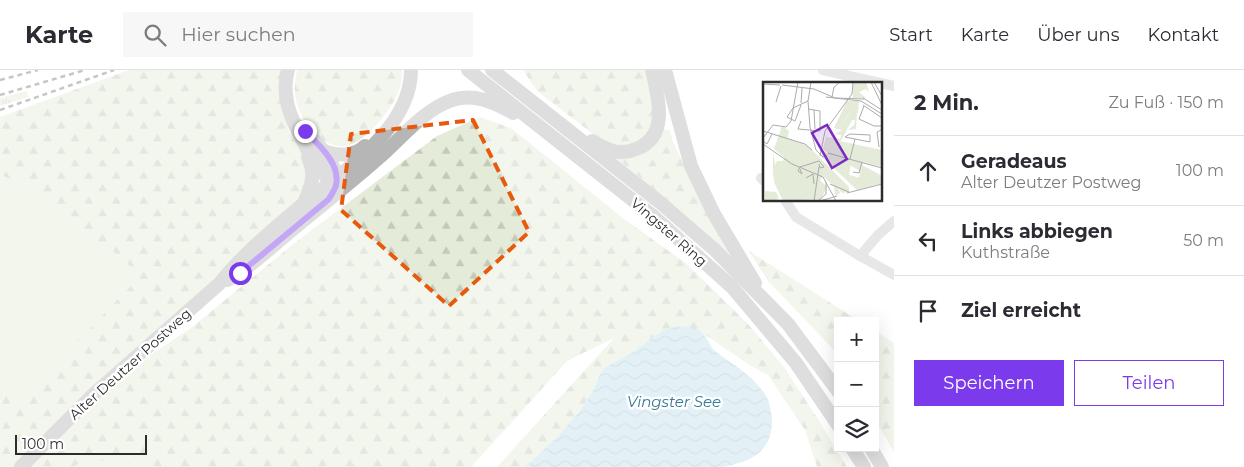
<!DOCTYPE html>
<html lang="de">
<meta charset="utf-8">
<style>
:root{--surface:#fff;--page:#f7f7f7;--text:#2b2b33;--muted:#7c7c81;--line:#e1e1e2;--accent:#7c3aed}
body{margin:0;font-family:Montserrat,sans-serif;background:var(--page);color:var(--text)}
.controls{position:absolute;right:15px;bottom:15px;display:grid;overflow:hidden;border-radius:0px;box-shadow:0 5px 20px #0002}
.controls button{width:45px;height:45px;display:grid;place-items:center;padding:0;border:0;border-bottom:1px solid var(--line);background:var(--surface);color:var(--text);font:25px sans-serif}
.scale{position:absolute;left:15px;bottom:12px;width:132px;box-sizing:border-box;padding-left:5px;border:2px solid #2c2c2c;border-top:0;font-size:14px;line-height:18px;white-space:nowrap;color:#2c2c2c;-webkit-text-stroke:4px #fff;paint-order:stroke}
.stop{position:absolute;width:15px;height:15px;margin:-11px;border:4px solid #7c3aed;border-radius:50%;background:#fff}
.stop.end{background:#7c3aed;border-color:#fff;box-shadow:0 1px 5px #0008}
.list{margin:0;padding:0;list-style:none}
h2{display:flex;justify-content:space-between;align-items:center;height:65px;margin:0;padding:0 20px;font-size:21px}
h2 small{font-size:16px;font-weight:400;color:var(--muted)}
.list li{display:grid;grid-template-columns:32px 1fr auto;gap:15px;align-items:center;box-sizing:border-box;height:70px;padding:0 20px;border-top:1px solid var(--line)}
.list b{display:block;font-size:19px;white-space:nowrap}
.list p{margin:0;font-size:16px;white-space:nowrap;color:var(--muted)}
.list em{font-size:16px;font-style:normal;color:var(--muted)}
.actions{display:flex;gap:10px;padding:15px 20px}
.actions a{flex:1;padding:11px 0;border:1px solid var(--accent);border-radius:0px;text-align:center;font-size:18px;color:var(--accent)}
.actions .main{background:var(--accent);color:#fff}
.icon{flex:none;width:28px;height:28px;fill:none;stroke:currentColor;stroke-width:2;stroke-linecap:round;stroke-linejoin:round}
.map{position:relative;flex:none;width:894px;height:397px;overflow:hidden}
header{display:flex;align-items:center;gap:30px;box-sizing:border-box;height:70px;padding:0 25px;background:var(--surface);border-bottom:1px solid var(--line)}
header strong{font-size:24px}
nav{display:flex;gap:28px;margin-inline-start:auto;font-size:18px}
.search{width:350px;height:45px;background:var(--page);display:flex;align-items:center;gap:12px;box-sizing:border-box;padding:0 18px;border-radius:0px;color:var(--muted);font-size:19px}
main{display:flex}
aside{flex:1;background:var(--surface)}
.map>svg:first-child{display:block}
.grass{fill:url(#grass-tufts)}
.forest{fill:url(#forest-firs)}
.garden{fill:#e4ebd8}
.water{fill:url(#water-waves)}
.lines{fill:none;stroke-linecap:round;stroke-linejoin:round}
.street{stroke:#c9c9c9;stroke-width:10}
.secondary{stroke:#b6b6b6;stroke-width:14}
.rail{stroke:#818181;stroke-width:2.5;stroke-dasharray:5 4;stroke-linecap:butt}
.route{stroke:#7c3aed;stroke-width:6}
.marked{fill:none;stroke:#e8590c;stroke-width:4;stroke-dasharray:10 6;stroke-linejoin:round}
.labels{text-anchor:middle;stroke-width:5;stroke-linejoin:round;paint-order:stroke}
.street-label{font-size:14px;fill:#2c2c2c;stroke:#fff}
.water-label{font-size:15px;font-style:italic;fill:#357993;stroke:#fff}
.inset-road{fill:none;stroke:#ababab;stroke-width:1}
.view{fill:#7b2cbf;fill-opacity:0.15;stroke:#7b2cbf;stroke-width:2.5}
.inset-edge{fill:none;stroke:#2c2c2c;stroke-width:2.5}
</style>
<header>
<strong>Karte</strong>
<div class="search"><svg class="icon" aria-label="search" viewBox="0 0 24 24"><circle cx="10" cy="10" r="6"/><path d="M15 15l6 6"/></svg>Hier suchen</div>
<nav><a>Start</a><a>Karte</a><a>Über uns</a><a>Kontakt</a></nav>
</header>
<main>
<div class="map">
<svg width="894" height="397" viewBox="0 0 894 397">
<defs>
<pattern id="grass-tufts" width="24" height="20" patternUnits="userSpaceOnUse" patternTransform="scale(1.25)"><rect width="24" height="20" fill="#e4ebd8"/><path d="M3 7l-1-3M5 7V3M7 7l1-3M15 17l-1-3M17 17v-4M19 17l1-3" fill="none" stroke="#c4caba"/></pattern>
<pattern id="forest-firs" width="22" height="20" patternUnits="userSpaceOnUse" patternTransform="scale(1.25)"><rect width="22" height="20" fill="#e4ebd8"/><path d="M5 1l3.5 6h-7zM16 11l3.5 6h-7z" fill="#c4caba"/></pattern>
<pattern id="water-waves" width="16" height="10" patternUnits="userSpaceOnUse" patternTransform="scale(1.25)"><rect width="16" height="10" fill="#c2e1ed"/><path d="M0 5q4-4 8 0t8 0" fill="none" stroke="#a7c1cb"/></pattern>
</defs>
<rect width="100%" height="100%" fill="#fff"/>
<path class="grass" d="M27,21L28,27L0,36V28Z"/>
<g class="forest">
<path d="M129,0H283V33L289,62L305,86L310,99L298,133L258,166L203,220L89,320L14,397H0V311L18,329L122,188L85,163L20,113L0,105V47Z"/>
<path d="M297,0H402C402,8 401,15 398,23C391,40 365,73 346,76C321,80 296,45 295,23C294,16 296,7 297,0Z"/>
<path d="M523,0H646L654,27L653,58L638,75L616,77L601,70L537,21Z"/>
<path d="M480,47L511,58L624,149L687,194L748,254L784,297L821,354L847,397H817L805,360L768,305L751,296L701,262L687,257H673L663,260L631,283L605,297L598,308L592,322L579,342L557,367L525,397H497L614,268L567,291L471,397H139L125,383L103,391H81L75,397H31L98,330L153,283L191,258L292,175L437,66Z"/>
<path d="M662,59L670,60L673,72L710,147L734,188L678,138L617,89L619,86Z"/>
<path d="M749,181L859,251H838V284L768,211Z"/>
<path d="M875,261L894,273V382L875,349Z"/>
</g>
<g class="garden">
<path d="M0,105L20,113L45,131L85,163L123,188L139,208L31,318L18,329L0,311Z"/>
<path d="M125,383L139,397H75L81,391H103Z"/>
</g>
<path class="water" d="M673,257C686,256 700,256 707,269C710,273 711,278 715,281C731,293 750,304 762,320C769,328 771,339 772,349C772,382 753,390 724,397H525L557,367L579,342L592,322L601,302L605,297L631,283L663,260Z"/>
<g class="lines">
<g class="street">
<path d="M823,0L894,16"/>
<path d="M761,108L764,111"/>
<path d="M785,130L796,147L860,186"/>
<path d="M894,151L878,165L860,186L894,205"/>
</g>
<g class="secondary">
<path d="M288,0C285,10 285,21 287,31C289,47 317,104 332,111C335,112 336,112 339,111"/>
<path d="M468,0L653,146L732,217L796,293L838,355"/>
<path d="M492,0L662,134L716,181L788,254L838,321"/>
<path d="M665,0L691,96L714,144L755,213"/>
<path d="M302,57C316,73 338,91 336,114"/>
<path d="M592,71C599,75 606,79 613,81C621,83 629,82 636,79C670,67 658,26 652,0"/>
<path d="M324,81C337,86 354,87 365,76"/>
<path d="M304,133C312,114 316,106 308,87"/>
<path d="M227,210C251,197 271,177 293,159C323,134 354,110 383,84C404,65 424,40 452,30C474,23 494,32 513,43"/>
<path d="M852,378L864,397"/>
<path d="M871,378L882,397"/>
<path d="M21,397L94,324L219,214C243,184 273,160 302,135C343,101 411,59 411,0"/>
</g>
<g class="rail">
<path d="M0,10L38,0"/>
<path d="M0,25L85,0"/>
<path d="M0,40L114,0"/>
</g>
</g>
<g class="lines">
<path class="route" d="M240,203L329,129C331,125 335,120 336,115C341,94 318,74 305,61"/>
</g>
<path d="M0 0H894V397H0ZM473,50L529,162L449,236L341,140L351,64Z" fill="#fff" fill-opacity=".55" fill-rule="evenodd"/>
<path class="marked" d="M473,50L529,162L449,236L341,140L351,64Z"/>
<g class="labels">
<g class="street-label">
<text transform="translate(669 162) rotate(41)" y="5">Vingster Ring</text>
<text transform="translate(130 294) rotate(-42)" y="5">Alter Deutzer Postweg</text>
</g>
<g class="water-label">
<text x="674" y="337">Vingster See</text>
</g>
</g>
<g transform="translate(763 12)">
<rect width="119" height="119" fill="#fff"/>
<path d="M90,0H103L106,10L103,7L96,10L103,16H90ZM87,30L94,31L93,47L85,48L91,43L92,38H89L78,59L67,57L119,68V85L100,80L97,96L86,93L88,99L99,102L118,95L102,87L103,85L119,94V101L94,108L58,74L60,70L66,72L60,67L65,47L64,55L77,57L78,53L72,52L79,48L71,46H77ZM74,76L97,89L96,95H85ZM27,57L45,64L86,105V110L79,111L75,106L77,111L72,114L71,104L60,94L57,98L64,105L58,117L20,119L11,100L10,90V69L12,83L14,79H20ZM2,109L13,110L16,116L13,117L19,119H2Z" fill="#e4ebd8" fill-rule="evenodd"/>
<path d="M84,19H96L95,31H86L77,46H71ZM19,44L26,49L24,57H27L22,76L11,67ZM74,76L88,81L86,93L97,96L99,83L118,95L116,99L99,104L88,99L73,85Z" fill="#e4ebd8"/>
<path class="inset-road" d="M48,0L45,19L47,45L53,68L60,75L64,74M108,0L119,23M111,0L119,14M0,2L17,3M19,3L51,7L72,16L101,17M63,15L98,19L119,32M69,15L71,5L77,0M100,16L119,28M13,20L18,4M38,21L39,6M100,23L119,36M101,24L96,37L111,44H119M30,26L24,35L32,39M30,26L45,19M51,28L52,47M32,39L38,23M38,39L35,47L57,49V29L45,27M0,49L42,62L49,68M87,52L107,53V60L82,55ZM0,56L10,43L23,45L28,39L35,0M0,59L4,62L9,52M0,62L29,82L60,95L73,119M116,65L114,50L118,48M65,71L86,77M57,74L62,49L89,12L90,0M86,77L119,86M87,77L92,57M37,87L39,92L35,89L37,85L56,79L61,85L57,86L56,82M90,90L96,91L99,80M43,96L50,92L51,102M67,102L86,110M84,111L119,102M56,118L63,112V101M51,119L56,85M57,119L74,114"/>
<path class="view" d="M64,43L84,77L69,86L49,51Z"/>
<rect width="119" height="119" class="inset-edge"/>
</g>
</svg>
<div class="controls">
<button>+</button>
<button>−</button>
<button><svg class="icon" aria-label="layers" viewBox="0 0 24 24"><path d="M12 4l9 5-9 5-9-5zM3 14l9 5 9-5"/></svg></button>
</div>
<div class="scale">100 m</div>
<div class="stop" style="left:240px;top:203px"></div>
<div class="stop end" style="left:305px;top:61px"></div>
</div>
<aside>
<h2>2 Min.<small>Zu Fuß · 150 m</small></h2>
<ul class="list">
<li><svg class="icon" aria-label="ahead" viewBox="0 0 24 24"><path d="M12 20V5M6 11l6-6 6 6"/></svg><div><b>Geradeaus</b><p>Alter Deutzer Postweg</p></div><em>100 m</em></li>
<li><svg class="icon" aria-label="left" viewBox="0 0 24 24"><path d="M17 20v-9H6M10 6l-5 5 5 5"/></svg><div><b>Links abbiegen</b><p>Kuthstraße</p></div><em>50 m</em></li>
<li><svg class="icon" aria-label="arrive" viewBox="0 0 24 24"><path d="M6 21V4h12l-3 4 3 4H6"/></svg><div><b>Ziel erreicht</b></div></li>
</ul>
<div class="actions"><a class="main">Speichern</a><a>Teilen</a></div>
</aside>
</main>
